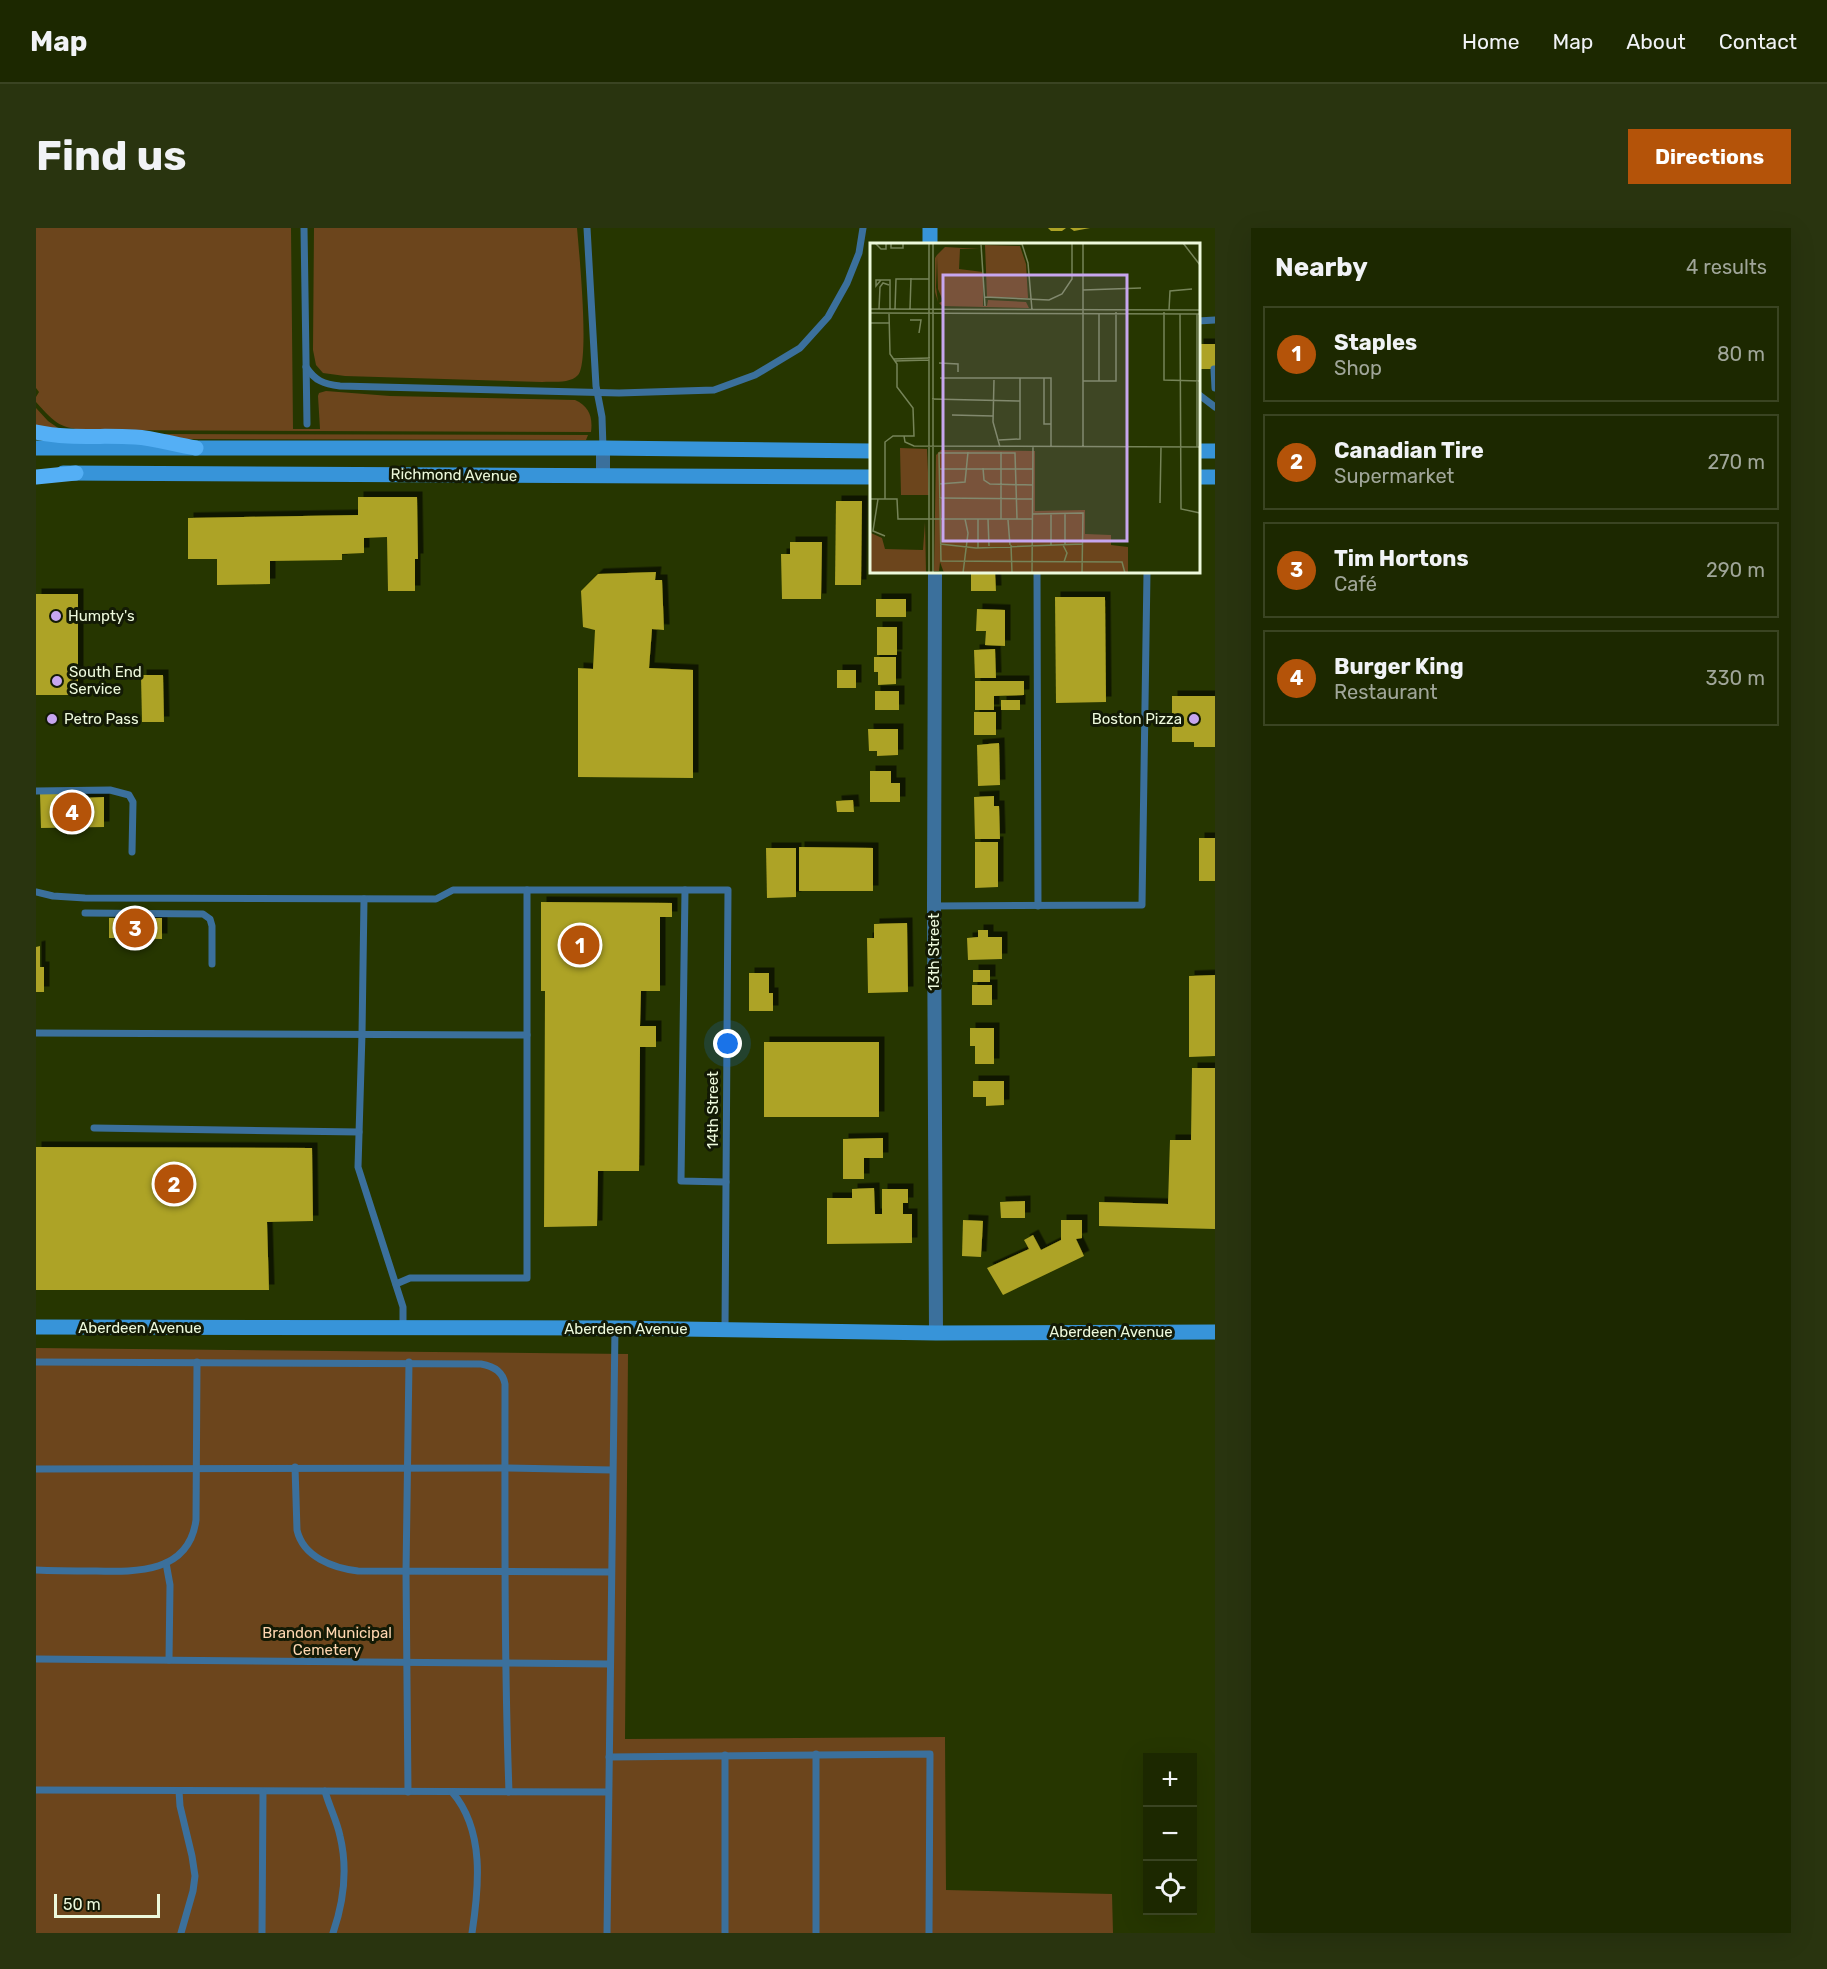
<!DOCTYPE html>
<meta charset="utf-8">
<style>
:root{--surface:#1c2800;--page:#29340f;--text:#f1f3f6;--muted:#a0a699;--line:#3a4422;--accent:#b45309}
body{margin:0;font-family:Rubik,sans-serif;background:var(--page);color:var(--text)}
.controls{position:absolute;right:18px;bottom:18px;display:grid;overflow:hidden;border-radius:0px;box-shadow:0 6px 24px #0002}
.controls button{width:54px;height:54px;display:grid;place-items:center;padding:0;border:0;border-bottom:2px solid var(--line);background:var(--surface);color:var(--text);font:30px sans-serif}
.scale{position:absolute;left:18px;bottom:15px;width:106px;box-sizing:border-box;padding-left:6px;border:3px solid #edf9dc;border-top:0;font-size:16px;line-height:21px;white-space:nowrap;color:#edf9dc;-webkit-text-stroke:4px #131a05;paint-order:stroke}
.you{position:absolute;left:692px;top:816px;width:21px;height:21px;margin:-15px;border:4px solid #fff;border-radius:50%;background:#1a73e8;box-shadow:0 0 0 9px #1a73e833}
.badge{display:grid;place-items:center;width:39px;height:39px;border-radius:50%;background:var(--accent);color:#fff;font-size:20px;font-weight:700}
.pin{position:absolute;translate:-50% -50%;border:3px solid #fff;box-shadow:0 2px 6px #0006}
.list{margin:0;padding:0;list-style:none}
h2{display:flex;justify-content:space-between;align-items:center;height:78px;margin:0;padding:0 24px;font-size:26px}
h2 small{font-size:20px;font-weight:400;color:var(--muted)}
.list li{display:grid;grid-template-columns:39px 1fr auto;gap:18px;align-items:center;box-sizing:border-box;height:96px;margin:0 12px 12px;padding:0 12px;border:2px solid var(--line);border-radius:0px}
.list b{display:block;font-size:22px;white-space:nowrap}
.list p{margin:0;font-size:20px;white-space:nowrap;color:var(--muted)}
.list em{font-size:20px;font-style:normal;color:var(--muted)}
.icon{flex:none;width:33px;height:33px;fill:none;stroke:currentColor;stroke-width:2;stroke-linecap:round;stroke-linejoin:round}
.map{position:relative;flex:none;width:1179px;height:1705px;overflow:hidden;border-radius:0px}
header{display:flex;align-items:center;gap:36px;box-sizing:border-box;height:84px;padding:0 30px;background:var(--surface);border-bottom:2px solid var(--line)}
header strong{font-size:28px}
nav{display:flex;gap:33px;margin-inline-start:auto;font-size:21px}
.intro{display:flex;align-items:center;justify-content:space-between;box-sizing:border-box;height:144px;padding:0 36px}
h1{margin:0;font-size:42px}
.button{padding:15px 27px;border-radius:0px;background:var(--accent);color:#fff;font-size:21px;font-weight:700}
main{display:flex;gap:36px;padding:0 36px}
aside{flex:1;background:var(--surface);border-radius:0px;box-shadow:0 6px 24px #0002}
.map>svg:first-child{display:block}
.green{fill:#6c451c}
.building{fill:#ada326;filter:url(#shadow)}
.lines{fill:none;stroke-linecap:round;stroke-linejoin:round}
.lane{stroke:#3b709c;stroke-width:7}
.street{stroke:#3b709c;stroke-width:14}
.secondary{stroke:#3794d9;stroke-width:15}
.primary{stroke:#54aff5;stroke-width:15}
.poi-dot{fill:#c7a6ef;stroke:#131a05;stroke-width:2}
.labels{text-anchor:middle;stroke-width:6;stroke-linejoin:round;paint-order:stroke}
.street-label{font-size:15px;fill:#edf9dc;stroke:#131a05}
.poi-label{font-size:15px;fill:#edf9dc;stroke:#131a05;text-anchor:start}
.park-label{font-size:15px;fill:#fed6b0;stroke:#131a05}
.inset-road{fill:none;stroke:#768458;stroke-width:1.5}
.view{fill:#c7a6ef;fill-opacity:0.15;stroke:#c7a6ef;stroke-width:3}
.inset-edge{fill:none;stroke:#edf9dc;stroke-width:3}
</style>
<header>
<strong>Map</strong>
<nav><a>Home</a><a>Map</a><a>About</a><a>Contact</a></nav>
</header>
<div class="intro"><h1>Find us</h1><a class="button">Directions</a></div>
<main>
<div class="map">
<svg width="1179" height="1705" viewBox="0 0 1179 1705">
<defs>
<filter id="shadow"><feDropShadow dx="5.5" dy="-5.5" stdDeviation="0" flood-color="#0009"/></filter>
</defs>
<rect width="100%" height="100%" fill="#263600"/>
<g class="green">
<path d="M0,0H255L257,201H284L282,168L283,165L290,163L354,168L539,172C553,178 557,189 555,204L55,202C24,201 20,196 0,174V169L3,164L0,160Z"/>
<path d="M278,0H541C543,23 554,134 542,147C534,156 517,153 506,154L309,148L287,145L280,137L277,122Z"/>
<path d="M0,180L12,193L25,202L0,198Z"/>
<path d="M122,206L552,207L550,212L144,211Z"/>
<path d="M0,1120L592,1126L589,1511L909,1509L910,1662L1076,1666L1077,1705H0Z"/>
</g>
<g class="building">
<path d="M1012,0H1030L1026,3H1015Z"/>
<path d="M1034,0H1054L1038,3Z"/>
<rect x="1162" y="116" width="17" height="25"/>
<path d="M322,269H381L382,331H379V363H352L351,309L328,310V325L306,326V332L234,333V356L181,357V331H152V290L322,287Z"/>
<path d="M800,273H826L825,357H799Z"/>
<path d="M754,314H786L785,371H746L745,326H754Z"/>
<path d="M620,344L619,352H626L628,402L616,401L613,440L657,442V550L542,549V440L557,441L559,402L547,399L545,363L562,346Z"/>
<path d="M935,344H959L960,363H935Z"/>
<rect x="0" y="366" width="42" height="101"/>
<path d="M1019,369H1069L1070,474L1020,475Z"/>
<rect x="840" y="371" width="30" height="18"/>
<path d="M941,381L969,382V418L949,417L950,403H940Z"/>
<rect x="841" y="399" width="20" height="28"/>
<path d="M959,421L960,450H939L938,422Z"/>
<path d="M838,429H860V456L842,457V444H838Z"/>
<rect x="801" y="442" width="19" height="18"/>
<path d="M105,447H127L128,494H106Z"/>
<path d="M939,453H988V467L958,468V482H939Z"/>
<rect x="839" y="463" width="24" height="19"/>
<path d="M1136,468H1179V519H1158V514H1136Z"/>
<rect x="965" y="472" width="19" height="10"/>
<rect x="938" y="484" width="22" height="23"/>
<path d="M832,501H862V527L841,528V523H833Z"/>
<path d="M963,515L964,557L942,558L941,517Z"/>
<path d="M834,543H855V555H864V574H834Z"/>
<path d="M46,565L47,570L68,569V599L5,600L4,566Z"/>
<path d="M958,568V578H963L964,611H939L938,569Z"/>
<path d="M817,572L818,584H801L800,573Z"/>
<rect x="1163" y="610" width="16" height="43"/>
<path d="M939,614H962V659L939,660Z"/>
<path d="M763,619L837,620V663H763Z"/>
<path d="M730,620H760V669L731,670Z"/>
<path d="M505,674L636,675V689H624V763H605L604,798H620V819H604L603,943H562L561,998L508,999L509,763H505Z"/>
<path d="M73,690H126V711L73,710Z"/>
<path d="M871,695L872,764L832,765L831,710H838V696Z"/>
<path d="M942,702H952V709H966V731L932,732L931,710L942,709Z"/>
<path d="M4,718V739H8V764H0V719Z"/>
<rect x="937" y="742" width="17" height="12"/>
<path d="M713,745H733V765H737V783H713Z"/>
<path d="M1179,747V828L1153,829V748Z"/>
<rect x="936" y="757" width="20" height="20"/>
<path d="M934,800H958V836H939V818H934Z"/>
<rect x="728" y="814" width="115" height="75"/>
<path d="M1156,840H1179V1001L1063,998V974L1132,976L1134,912H1155Z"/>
<path d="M937,853H968V877L950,878V869H937Z"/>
<path d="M847,910V930H828V951H807V911Z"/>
<path d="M0,919L276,920L277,993L231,994L233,1062H0Z"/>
<path d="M838,960L839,986H846V961H872V975H867V986H876V1015L791,1016V970H816V961Z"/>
<path d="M989,973V990H965L964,974Z"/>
<path d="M927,992L947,993L945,1029L926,1028Z"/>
<path d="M1025,992H1046V1010L1040,1011L1048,1028L967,1067L951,1040L993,1021L988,1012L997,1007L1005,1022L1025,1012Z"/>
</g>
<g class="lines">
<g class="lane">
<path d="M268,0L271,196"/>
<path d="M551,0L560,158L566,189L567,220"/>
<path d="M1162,93L1179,92"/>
<path d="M270,139C279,153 288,156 304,158L583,165L678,162L719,147L764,120L792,89L811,55L823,25L827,0"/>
<path d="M1178,141L1179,160"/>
<path d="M1162,166L1179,179"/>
<path d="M1001,344L1002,678"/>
<path d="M0,563L74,562L93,567L97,574L96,624"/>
<path d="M649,662L645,953L690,954"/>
<path d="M0,664L17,668L49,670L400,671L417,662H692L689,1101"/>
<path d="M328,671L326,806L322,939L367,1079V1101"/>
<path d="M898,678L1106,677L1111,344"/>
<path d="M49,685L167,686L174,691L176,698V736"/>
<path d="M0,805L491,807"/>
<path d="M58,900L323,904"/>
<path d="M360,1056L374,1050H491V662"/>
<path d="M0,1134L445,1136C457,1138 467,1144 469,1156C469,1292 468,1428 473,1564"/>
<path d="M259,1239L261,1302C267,1329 297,1340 322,1343L575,1344"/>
<path d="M0,1241L469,1240L576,1242"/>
<path d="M130,1335L134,1357L133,1432"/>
<path d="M0,1342C20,1343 40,1343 60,1343C101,1344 153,1345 160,1292L161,1134"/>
<path d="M0,1431L574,1436"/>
<path d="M780,1526V1705"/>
<path d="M689,1527V1705"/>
<path d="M573,1529L894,1526L893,1705"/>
<path d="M0,1562L572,1564"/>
<path d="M143,1563L144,1578L156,1628L159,1648L157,1663L145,1705"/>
<path d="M289,1563C293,1578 301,1593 304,1608C312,1641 308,1673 297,1705"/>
<path d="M372,1564L370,1344L373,1134"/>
<path d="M416,1564C449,1602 443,1659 436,1705"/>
<path d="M226,1705L227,1564"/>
<path d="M571,1705L579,1100"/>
</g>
<g class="street">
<path d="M567,248V220"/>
<path d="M899,344L898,678L900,1105"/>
</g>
<g class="secondary">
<path d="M894,0V16"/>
<path d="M0,220H567L836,223"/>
<path d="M1162,223H1179"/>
<path d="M27,245L836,249"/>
<path d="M1162,249H1179"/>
<path d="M0,1099L579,1100L900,1105L1179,1104"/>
</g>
<g class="primary">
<path d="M0,204C33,211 66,207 99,209C119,210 139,217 160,220"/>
<path d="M0,249L40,245"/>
</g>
</g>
<g class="poi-dot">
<circle cx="20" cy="388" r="6"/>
<circle cx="21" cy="453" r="6"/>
<circle cx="16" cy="491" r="6"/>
<circle cx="1158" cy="491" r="6"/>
</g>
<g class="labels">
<g class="street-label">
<text transform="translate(418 247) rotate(1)" y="5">Richmond Avenue</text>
<text transform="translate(898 724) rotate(-90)" y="5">13th Street</text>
<text transform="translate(677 882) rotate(-90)" y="5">14th Street</text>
<text x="104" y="1105">Aberdeen Avenue</text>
<text x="590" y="1106">Aberdeen Avenue</text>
<text x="1075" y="1109">Aberdeen Avenue</text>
</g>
<g class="poi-label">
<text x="32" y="393">Humpty's</text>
<text x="33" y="449">South End<tspan x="33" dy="17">Service</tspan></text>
<text x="28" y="496">Petro Pass</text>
<text x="1146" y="496" text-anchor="end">Boston Pizza</text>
</g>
<g class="park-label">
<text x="291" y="1410">Brandon Municipal<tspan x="291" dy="17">Cemetery</tspan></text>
</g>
</g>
<g transform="translate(834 15)">
<rect width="330" height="330" fill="#263600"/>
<path d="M115,2L150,3L156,21L158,55L117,54ZM75,4L110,6H90L89,26L113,29V63H117L118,57L156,59L159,65L72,63L69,60L73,58L68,46L67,13L66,44L68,59L65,49V15L67,12ZM30,205L57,206L59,252H31ZM71,207L165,208V268L215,267V291L241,292V302L258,304V330H74L70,319L69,328H64L66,212ZM0,273L1,290L12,295L15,306L53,307L55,279L56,329L0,330Z" fill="#6c451c"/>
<path class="inset-road" d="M5,0L11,6H16V0M21,0V5H33V0M56,0L152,1M59,0V330M63,0V330M213,0V204M313,0L330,22M111,1L115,63M152,1L158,20L162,67M11,37L6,43V37H20V66M213,47L271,45M115,54L179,57L192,51L202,36V0M0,66L330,67M9,66L10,44L13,40L19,42M25,66L26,36H59M40,66L41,35M299,67L300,48L322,46M294,69V137L330,138M0,70L330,71M229,71V138M310,71L311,266L330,270M327,71V204M40,77H51L49,90M0,80H19M23,116L60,115M25,118L59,117M69,120L88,121V129M70,135H181V204M174,135V181H181M124,137L123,179L130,204M213,138H246V69M62,156L150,158M82,172L123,173M34,193L35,199L44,203L330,204M129,197L150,196V135M113,225L114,237L120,241L163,242M69,226H163M69,241L95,239L98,209M69,255L163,256M0,256H27L28,276H162M8,256L3,288L15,293M15,256V199L23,193H44L43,165L27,144V121L20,111L19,70M290,260L291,204M181,270V302M195,270V302M162,271L213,270L212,330M118,276L119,303M131,276V209M147,276L145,210H69L71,318L252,319L255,330M138,277L140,302M70,301L106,305L212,301M141,302L142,330M193,302L197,310L194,319M108,305V276M93,330L98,290L95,276M162,330L163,204"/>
<path class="view" d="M73,32H257V298H73Z"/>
<rect width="330" height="330" class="inset-edge"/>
</g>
</svg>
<div class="controls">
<button>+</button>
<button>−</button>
<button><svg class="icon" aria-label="locate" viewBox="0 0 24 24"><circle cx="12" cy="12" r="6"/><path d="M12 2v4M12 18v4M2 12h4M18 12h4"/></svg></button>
</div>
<div class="scale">50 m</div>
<div class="you"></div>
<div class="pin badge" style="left:544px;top:717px">1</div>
<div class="pin badge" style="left:138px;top:956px">2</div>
<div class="pin badge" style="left:99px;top:700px">3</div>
<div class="pin badge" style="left:36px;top:584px">4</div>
</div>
<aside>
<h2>Nearby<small>4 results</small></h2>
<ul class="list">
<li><span class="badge">1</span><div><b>Staples</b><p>Shop</p></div><em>80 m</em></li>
<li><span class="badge">2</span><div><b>Canadian Tire</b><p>Supermarket</p></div><em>270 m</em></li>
<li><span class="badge">3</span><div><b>Tim Hortons</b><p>Café</p></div><em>290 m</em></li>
<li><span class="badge">4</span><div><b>Burger King</b><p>Restaurant</p></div><em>330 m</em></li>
</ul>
</aside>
</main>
